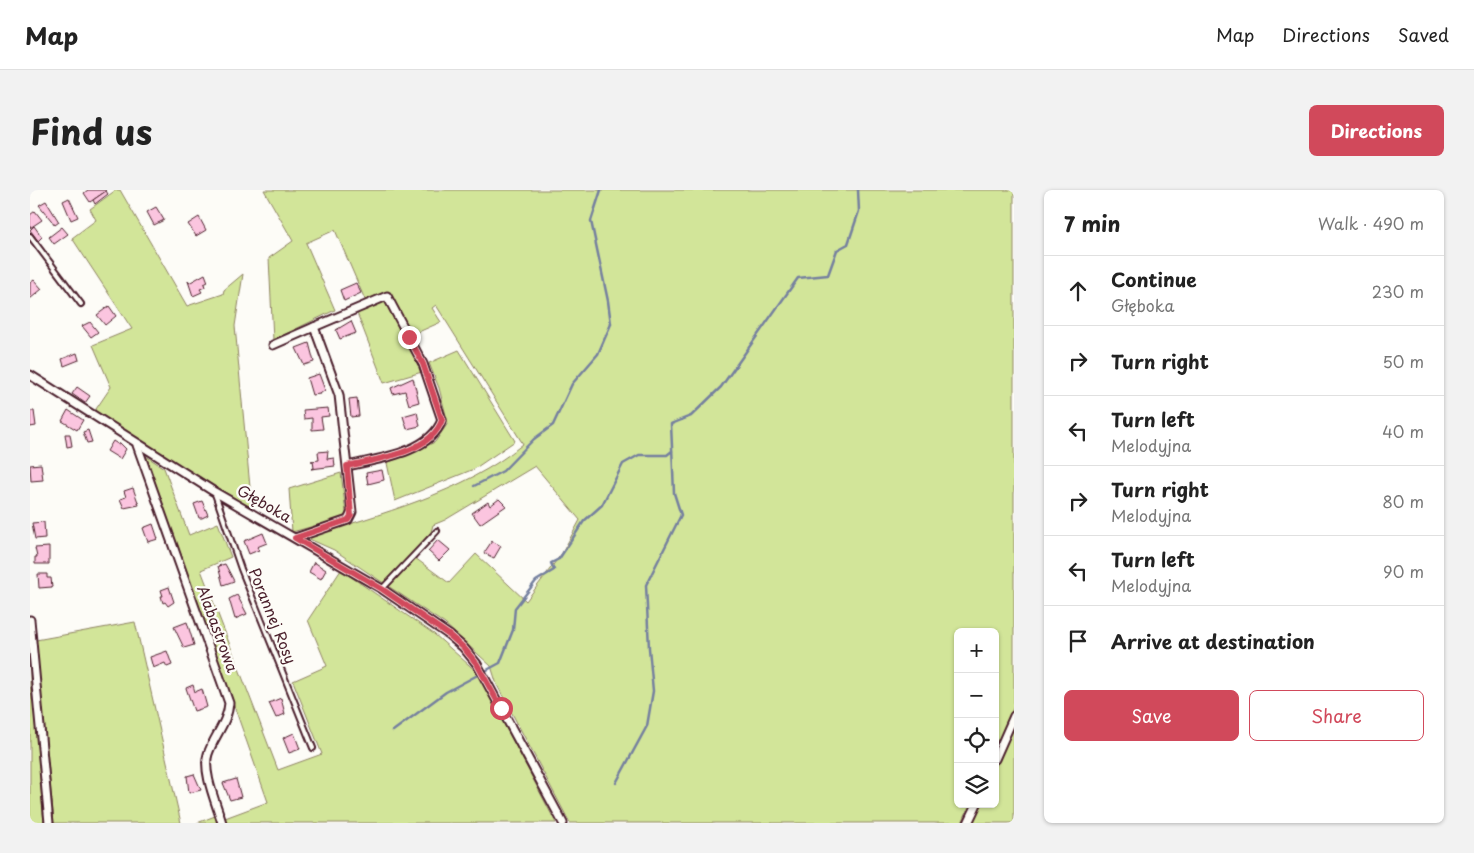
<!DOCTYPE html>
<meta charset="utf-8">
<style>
:root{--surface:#fff;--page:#f2f2f2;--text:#222;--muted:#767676;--line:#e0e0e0;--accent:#d1495b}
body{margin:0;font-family:"Playpen Sans",sans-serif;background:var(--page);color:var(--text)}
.controls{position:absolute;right:15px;bottom:15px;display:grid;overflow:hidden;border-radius:8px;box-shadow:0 1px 4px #0004}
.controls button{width:45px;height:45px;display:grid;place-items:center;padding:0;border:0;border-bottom:1px solid var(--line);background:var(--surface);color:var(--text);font:25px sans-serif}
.stop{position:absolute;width:15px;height:15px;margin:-11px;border:4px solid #d1495b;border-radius:50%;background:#fff}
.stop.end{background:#d1495b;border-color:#fff;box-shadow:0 1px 5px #0008}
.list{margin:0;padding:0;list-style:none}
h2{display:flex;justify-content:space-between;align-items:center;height:65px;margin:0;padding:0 20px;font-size:21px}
h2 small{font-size:16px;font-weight:400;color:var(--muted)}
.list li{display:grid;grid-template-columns:32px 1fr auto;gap:15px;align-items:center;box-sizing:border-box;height:70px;padding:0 20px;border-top:1px solid var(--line)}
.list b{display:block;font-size:19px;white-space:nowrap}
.list p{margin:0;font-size:16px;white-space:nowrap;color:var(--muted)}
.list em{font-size:16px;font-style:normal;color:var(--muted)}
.actions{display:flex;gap:10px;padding:15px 20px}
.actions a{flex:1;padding:11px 0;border:1px solid var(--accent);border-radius:8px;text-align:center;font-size:18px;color:var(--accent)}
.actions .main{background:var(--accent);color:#fff}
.icon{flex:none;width:28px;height:28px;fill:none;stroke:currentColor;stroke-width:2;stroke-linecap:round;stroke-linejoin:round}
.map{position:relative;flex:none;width:984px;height:633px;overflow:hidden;border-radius:8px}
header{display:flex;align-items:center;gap:30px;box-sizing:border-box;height:70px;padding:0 25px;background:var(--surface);border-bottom:1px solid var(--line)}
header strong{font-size:24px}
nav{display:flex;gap:28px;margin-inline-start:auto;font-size:18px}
.intro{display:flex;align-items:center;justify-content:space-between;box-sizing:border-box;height:120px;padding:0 30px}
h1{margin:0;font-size:35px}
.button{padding:12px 22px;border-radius:8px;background:var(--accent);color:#fff;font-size:18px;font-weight:700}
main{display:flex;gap:30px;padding:0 30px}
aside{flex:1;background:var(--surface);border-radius:8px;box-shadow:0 1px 4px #0004}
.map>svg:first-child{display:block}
.green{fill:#d2e599;stroke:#8e8262;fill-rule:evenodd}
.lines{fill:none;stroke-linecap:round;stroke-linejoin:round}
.stream{stroke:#75809f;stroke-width:2.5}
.building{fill:#fbc5df;stroke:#4a1f2b}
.lane-casing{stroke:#4a1f2b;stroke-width:8}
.street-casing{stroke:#4a1f2b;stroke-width:11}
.lane{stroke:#fdfcf7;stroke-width:4}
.street{stroke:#fdfcf7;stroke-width:7}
.route{stroke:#d1495b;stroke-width:6}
.labels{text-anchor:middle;stroke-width:4.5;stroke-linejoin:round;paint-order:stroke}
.street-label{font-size:15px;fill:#4a1f2b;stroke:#fdfcf7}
</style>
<header>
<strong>Map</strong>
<nav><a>Map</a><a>Directions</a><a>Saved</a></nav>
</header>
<div class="intro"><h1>Find us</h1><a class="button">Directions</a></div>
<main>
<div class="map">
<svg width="984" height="633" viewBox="0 0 984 633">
<rect width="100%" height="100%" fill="#fdfcf7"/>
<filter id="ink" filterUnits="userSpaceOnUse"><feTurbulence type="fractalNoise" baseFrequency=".02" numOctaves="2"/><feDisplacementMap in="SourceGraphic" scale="10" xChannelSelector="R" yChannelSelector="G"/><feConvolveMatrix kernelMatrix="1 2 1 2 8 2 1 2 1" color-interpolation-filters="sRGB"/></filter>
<g filter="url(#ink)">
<g class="green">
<path d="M86,0H90L157,116L193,104L194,100L213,84L205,136L222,319L64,222L81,197L63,155L102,139L42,48L66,30L60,19Z"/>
<path d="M234,0H984V516L965,558V442H928V614H940L932,633H540L467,495L461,476L415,434L304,360L277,348C350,323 433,304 493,254L406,115L402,118L411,132L375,148L392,182L354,193L327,123L339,119L305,40L276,53L305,120L243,150L239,68L263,51ZM505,276L550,330L532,363L496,411L446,364L419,393L381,365L401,342L403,335L415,330Z"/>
<path d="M429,160L485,251L444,279L365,311L357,273L405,252L418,233L409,198L399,173Z"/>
<path d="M116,266L134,278L159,345L188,333L201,367L171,380L248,580L292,564L263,491L297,476L278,430L311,380L404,444L447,482L526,633H167L185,626L195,628L238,612Z"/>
<path d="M311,283L316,323L314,328L262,342L259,299Z"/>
<path d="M105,432L151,633H24L6,450Z"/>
<path d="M0,475L14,633H0Z"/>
<path d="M984,537V633H941L949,614H965V578Z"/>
</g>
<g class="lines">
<g class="stream">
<path d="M444,296L473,281L504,249L523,235L542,194L568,164L581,134L578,111L561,31L571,0"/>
<path d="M363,541L416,502L470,473L483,440L485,418L506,391L524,380L521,373L529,369L554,331L572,315L593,274L609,265H637L642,261"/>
<path d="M586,593L617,536L623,501L619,458L616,395L651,325L644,303L641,234L661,226L691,197L768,88L798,85L807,60L818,54L829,21L828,0"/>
</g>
</g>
<g class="building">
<path d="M58,0H75L76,1L60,12L54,3Z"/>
<path d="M76,1L78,4L65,14L63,10Z"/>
<path d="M39,8L48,27L41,30L33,11Z"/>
<path d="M16,11L29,32L25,35L9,15Z"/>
<path d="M126,17L134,30L124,35L117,22Z"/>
<path d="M5,21L12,30L0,38V25Z"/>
<path d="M169,27L176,40L166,46L158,34Z"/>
<path d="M4,36L12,47L8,51L0,40Z"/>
<path d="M32,37L38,44L24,54L19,47Z"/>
<path d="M175,84L178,92L174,94L175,97L170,99L172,102L163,106L158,91L159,93Z"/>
<path d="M4,90L12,99L0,109V93Z"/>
<path d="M326,93L331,103L314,111L310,100Z"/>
<path d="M79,116L86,126L75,135L67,125Z"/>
<path d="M321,131L326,143L310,149L306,140Z"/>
<path d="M60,132L68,142L61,147L52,136Z"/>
<path d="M279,153L284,172L274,175L266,158Z"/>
<path d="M47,163L49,170L34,176L32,169Z"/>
<path d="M289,184L295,200L290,204L282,205L277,188Z"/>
<path d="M383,188L389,212L379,215L375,201L363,204L361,198Z"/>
<path d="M47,197L60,206L55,213L42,204Z"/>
<path d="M327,208L329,226L321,227L319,209Z"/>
<path d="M298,218L299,226L291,227L293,239L282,240V228L274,229L273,220Z"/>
<path d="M38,220L53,230L47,240L32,231Z"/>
<path d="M0,221H4L6,236L0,237Z"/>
<path d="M387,222L390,236L377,239L373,226Z"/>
<path d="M58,240L62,252L57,253L53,242Z"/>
<path d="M35,244H40L42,256L37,257Z"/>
<path d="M83,251L89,255L90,253L96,259L90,269L77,261Z"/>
<path d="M298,261L297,269L304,268L305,276L281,279L284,278L283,271H281L289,270L288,262Z"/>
<path d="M11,274L13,290L1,291L0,275Z"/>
<path d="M352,280L354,290L338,294L336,283Z"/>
<path d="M103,298L109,315L94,318L90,309L96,307L94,301Z"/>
<path d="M469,309L476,316L450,334L442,323L458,312L460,316Z"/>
<path d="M172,311L178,325L172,328H169L164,314Z"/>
<path d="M14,332L15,348L5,349L2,333Z"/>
<path d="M123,334L128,349L118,352L113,338Z"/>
<path d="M233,343L237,353L227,357L229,360L219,364L214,351Z"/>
<path d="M408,350L420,360L409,371L398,361Z"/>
<path d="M462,351L471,356L464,368L454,363Z"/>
<path d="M19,357V374H5V367H7L5,358Z"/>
<path d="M284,372L296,380L291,389L279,382Z"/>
<path d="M195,374L204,391L193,395L188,376Z"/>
<path d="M8,384H17V388H21L22,397L9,398Z"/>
<path d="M139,397L144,412L138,416L135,412L133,413L131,406H133L131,400Z"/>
<path d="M207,405L217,424L205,429L199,409Z"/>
<path d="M157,432L164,455L154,458L144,437Z"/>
<path d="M137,461L142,475L137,477L135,473L123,478L120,467Z"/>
<path d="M163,495L165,502L172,499L177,517L164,521L156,498Z"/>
<path d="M251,508L255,524L246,528L239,513Z"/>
<path d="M264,543L270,559L259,563L253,548Z"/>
<path d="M164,584L171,600L159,603L157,586Z"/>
<path d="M206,589L211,607L200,610L193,593Z"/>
</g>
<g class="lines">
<g class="lane-casing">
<g id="lane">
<path d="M0,46L51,114"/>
<path d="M184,301L211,379L283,558"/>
<path d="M352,399L407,341"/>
</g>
</g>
<g class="street-casing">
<g id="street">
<path d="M243,155L284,137"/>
<path d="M0,185L183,301L352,399L419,445L433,457L447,474L533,633"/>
<path d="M107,255L199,513C198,532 184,546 178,564C172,582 187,615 192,633"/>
<path d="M265,348L318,330L322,322L309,205L284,137L357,106L393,174L412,230C400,263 347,269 317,276"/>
<path d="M0,430L19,633"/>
<path d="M965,569L984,526"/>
<path d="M938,633L947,614"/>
</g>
</g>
<use href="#lane" class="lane"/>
<use href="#street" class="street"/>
</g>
</g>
<g class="lines" filter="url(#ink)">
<path class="route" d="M379,147L393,174L412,230C401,263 347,269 317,276L321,326L318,330L265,348L352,399L419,445L433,457L447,474L471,518"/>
</g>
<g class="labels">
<g class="street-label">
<text transform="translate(234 314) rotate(30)" y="5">Głęboka</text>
<text transform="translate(242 426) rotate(68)" y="5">Porannej Rosy</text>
<text transform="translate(187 439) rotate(70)" y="5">Alabastrowa</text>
</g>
</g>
</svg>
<div class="controls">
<button>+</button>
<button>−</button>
<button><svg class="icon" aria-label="locate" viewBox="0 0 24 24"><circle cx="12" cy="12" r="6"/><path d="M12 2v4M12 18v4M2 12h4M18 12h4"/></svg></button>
<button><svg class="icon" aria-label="layers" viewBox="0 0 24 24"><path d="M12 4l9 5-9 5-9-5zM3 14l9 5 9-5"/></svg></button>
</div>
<div class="stop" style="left:471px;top:518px"></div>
<div class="stop end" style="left:379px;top:147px"></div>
</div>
<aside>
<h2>7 min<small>Walk · 490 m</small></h2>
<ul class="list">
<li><svg class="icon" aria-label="ahead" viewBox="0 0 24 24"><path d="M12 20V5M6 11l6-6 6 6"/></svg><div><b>Continue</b><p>Głęboka</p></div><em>230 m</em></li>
<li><svg class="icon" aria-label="right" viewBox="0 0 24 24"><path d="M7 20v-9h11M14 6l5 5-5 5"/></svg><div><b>Turn right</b></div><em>50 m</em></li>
<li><svg class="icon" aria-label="left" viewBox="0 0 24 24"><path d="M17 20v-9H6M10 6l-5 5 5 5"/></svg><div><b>Turn left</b><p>Melodyjna</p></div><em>40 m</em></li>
<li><svg class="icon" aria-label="right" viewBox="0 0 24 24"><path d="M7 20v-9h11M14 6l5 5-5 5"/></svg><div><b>Turn right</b><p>Melodyjna</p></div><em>80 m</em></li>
<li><svg class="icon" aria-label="left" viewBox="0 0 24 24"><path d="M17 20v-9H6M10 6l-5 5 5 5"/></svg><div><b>Turn left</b><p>Melodyjna</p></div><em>90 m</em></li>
<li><svg class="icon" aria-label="arrive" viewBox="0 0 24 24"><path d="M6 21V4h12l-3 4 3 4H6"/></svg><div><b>Arrive at destination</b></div></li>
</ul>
<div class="actions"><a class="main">Save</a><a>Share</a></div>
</aside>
</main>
